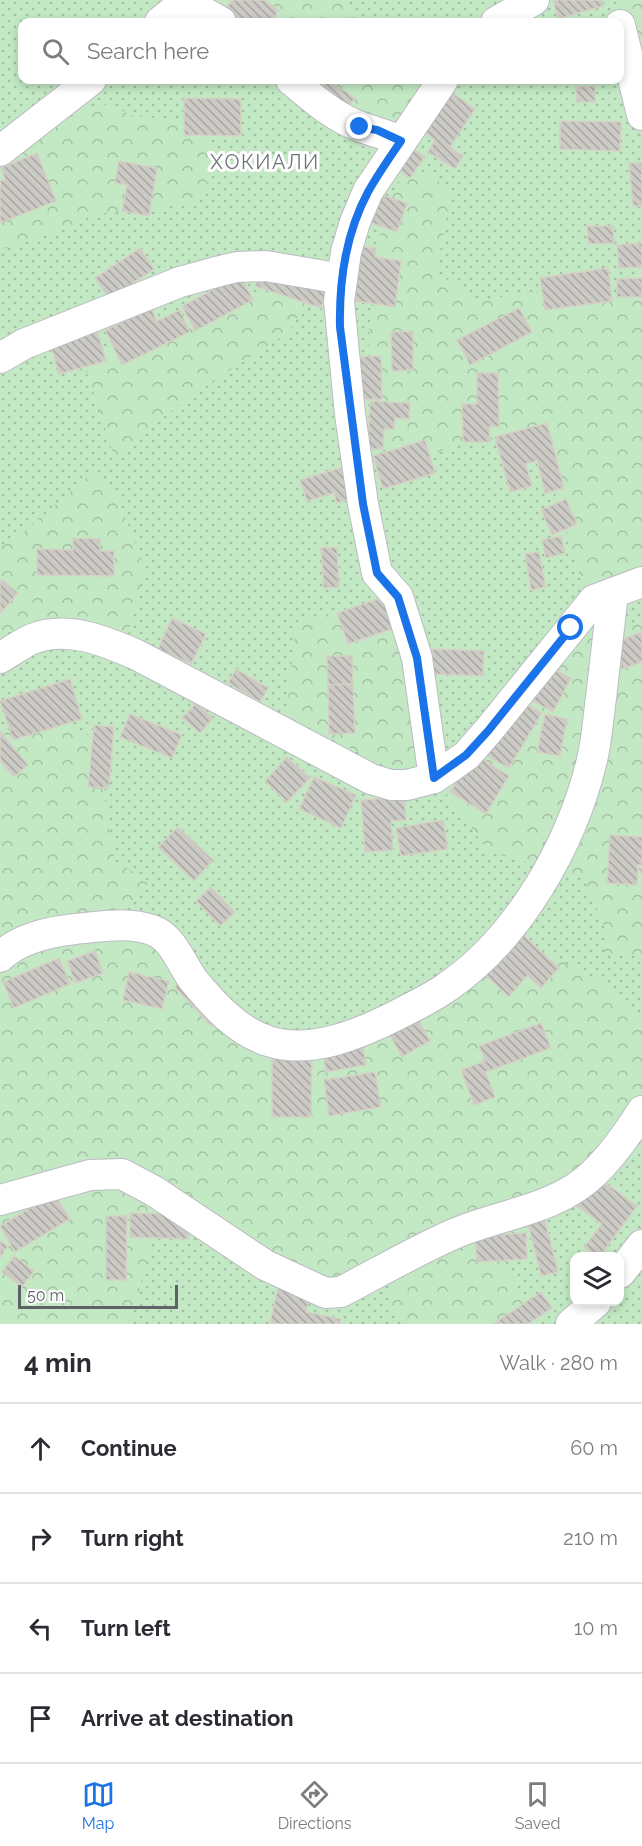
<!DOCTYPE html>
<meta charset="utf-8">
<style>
:root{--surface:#fff;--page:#f2f2f3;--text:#2b2b33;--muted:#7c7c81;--line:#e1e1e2;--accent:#1a73e8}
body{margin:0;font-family:Raleway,sans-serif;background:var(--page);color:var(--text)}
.controls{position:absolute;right:18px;bottom:18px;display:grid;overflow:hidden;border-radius:12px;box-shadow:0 3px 9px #0003}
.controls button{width:54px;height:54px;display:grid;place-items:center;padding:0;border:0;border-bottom:2px solid var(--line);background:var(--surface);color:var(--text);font:30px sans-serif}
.scale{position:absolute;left:18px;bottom:15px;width:160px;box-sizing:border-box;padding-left:6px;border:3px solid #5e6268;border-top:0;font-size:16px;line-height:21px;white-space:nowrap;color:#5e6268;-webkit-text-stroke:4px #fff;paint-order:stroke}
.stop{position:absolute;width:18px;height:18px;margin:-14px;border:4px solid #1a73e8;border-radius:50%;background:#fff}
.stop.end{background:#1a73e8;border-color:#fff;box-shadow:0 2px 6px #0008}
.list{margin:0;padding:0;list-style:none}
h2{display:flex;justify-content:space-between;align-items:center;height:78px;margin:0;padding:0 24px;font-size:26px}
h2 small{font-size:20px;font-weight:400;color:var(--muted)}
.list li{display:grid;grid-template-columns:39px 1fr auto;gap:18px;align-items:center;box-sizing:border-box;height:90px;padding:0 24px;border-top:2px solid var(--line)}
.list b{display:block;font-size:22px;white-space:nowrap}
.list em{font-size:20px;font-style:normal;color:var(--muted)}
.icon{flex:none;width:33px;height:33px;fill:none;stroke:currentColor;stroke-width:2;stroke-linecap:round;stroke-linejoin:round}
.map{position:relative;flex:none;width:642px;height:1324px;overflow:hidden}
.search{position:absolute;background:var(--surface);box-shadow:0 3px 9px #0003;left:18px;right:18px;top:18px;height:66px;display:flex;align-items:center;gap:15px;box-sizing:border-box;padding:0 21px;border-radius:12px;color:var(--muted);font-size:22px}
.sheet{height:438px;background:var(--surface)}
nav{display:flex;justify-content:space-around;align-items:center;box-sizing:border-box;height:84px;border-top:2px solid var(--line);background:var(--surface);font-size:16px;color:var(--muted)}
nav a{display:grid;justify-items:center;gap:3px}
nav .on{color:var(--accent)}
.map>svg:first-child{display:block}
.green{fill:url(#green-dots);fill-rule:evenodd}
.forest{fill:url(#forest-crowns)}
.building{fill:url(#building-back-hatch);stroke:#d6d1c5;stroke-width:1.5}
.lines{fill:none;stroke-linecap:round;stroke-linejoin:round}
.minor-casing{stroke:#babcc1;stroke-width:32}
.minor{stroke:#fff;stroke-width:30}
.route{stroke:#1a73e8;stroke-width:8}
.labels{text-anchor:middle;stroke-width:6;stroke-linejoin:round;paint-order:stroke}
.quarter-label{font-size:20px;letter-spacing:1.5px;fill:#6f747a;stroke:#fff}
</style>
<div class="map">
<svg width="642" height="1324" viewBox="0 0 642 1324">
<defs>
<pattern id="green-dots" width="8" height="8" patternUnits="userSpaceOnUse" patternTransform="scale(1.5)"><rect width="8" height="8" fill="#c3e9c4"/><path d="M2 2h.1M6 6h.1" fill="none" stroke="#a2c0a3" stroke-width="1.8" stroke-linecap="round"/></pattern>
<pattern id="forest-crowns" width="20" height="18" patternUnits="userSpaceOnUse" patternTransform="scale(1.5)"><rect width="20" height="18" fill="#c3e9c4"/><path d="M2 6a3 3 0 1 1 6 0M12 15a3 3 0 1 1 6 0" fill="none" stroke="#a2c0a3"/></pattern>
<pattern id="building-back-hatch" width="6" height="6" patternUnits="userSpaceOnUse" patternTransform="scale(1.5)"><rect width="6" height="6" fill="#cccac4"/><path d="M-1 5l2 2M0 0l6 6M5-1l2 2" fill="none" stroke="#a9a7a3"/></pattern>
</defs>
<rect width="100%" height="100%" fill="#f1efe7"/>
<path class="green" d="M0,0H642V1324H0V169L8,162L0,167ZM22,22H620V80H22ZM574,1256H620V1302H574Z"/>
<g class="forest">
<path d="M189,0H341L367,22H217Z"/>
<path d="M617,0H642V65Z"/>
<path d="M290,80H433L400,132Z"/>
<path d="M109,104L133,116L206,122L215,170L199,201L157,209L94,214L73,225L0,250V167L16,159L66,111Z"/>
<path d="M408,163L452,190L436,272L479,302L523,292L587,290L642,296V576L589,598L576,564L547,466L478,433L402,470L374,441L366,380L375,257L385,213Z"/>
<path d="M310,295L288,333L194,393L114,456L79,348L113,346L228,297Z"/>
<path d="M93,472L116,494L145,567L127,639L23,628L0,635V548L28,529Z"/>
<path d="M396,597L440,762L524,674L546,633L578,636L642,621V955L604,953L605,928L584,877L489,852L429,770L389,767L286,716L296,623Z"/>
<path d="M48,714L101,742L106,810L115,861L149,882L121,916L203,991L283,1042L375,1022L507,932L605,984L642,1018V1121L614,1156L487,1218L533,1324H408L393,1308L385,1268L319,1286L160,1193L148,1256L130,1324H0V735Z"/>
</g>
<g class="building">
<path d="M232,0H265L279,11L271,22H231L221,15Z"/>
<path d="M553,0H602L603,6L558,19Z"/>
<path d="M328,80L355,98L346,111L319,92Z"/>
<path d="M595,86V102H577L576,87Z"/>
<path d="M451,92L475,109L450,147L463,156L455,169L428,152L435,140L424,132Z"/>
<path d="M184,98L241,99V136L184,135Z"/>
<path d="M560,121L621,122L620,151L560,149Z"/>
<path d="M403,142L425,157L410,178L388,163Z"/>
<path d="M37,153L56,201L0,223V181L5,179L1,168Z"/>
<path d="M119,161L157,168L149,216L122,211L127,185L115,183Z"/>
<path d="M629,163H642V206H633Z"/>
<path d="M375,193L407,203L397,232L366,221Z"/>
<path d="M587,226H613L614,243L588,244Z"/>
<path d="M642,243V267L619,268L617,245Z"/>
<path d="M356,246L376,248L375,257L401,261L395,307L348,300Z"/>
<path d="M140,248L154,269L109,299L95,278Z"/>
<path d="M261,267L327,289L321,308L255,286Z"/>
<path d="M608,268L612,301L545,310L540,278Z"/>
<path d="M240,275L253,300L195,331L182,306Z"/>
<path d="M642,278V297H617V279Z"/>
<path d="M151,308L157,321L180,310L190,332L122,365L105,330Z"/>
<path d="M519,308L532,332L470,365L457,340Z"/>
<path d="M96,326L106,361L59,374L49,339Z"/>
<path d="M413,331V370L392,371L391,332Z"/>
<path d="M381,356L382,399L353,400L351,357Z"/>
<path d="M477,373H498L499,426L489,427L490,442H463L462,404H477Z"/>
<path d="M370,401L410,403L409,419L395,418L394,429H384L383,449H368Z"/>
<path d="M547,423L564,488L545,493L537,461L526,464L532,486L510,492L495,437Z"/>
<path d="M425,440L435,473L383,489L373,456Z"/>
<path d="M350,465L359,496L337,503L334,493L307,501L300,480Z"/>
<path d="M566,499L577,524L552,535L541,510Z"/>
<path d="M561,536L565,553L546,558L542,540Z"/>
<path d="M73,538L100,539V551H114V576L37,575V549L73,550Z"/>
<path d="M337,547L339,587L324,588L321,548Z"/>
<path d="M539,552L546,587L531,590L525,554Z"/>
<path d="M2,579L18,593L0,614V582Z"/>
<path d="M390,595L401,626L348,644L337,613Z"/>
<path d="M172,618L206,634L191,664L158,649Z"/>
<path d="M642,632V662L622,669L612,643Z"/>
<path d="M432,649L484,651L483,676L431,674Z"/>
<path d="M327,656H352L353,684L328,685Z"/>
<path d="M549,666L571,678L553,712L531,700Z"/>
<path d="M236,669L268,688L260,702L228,683Z"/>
<path d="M70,679L82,719L13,740L0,701Z"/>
<path d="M353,684L355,733L329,734L328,685Z"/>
<path d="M518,699L542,713L509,768L485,755Z"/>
<path d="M196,703L213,718L200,733L182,718Z"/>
<path d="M130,714L182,735L172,758L120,737Z"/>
<path d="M545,714L567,719L560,756L537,752Z"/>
<path d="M94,725L114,727L109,788L88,787Z"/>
<path d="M0,731L28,765L14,777L0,761Z"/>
<path d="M474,753L509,776L486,814L450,792Z"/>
<path d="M287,757L310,778L287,802L265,781Z"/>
<path d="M314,777L356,795L341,828L299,809Z"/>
<path d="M404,797L406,820L391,821L393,850L365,852L361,800Z"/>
<path d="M443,820L448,849L401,856L396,828Z"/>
<path d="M178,827L213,860L194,881L158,847Z"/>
<path d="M610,835L642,837V865H638L637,885L607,883Z"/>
<path d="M211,887L235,912L220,926L196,901Z"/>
<path d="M518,930L559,968L541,988L527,976L509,997L481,971Z"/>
<path d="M95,951L103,973L75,983L67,961Z"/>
<path d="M59,958L70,984L14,1008L3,982Z"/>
<path d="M129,972L169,981L162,1009L123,1000Z"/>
<path d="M185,977L222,1016L211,1026L175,987Z"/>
<path d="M415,1014L430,1041L402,1057L387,1030Z"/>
<path d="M541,1023L551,1048L486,1072L495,1097L474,1105L461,1070L485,1061L479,1046Z"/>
<path d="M362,1041L366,1065L326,1072L322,1048Z"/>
<path d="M272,1051H312L311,1117H272Z"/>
<path d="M375,1072L381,1107L329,1116L324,1080Z"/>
<path d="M596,1176L637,1206L600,1256H597L584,1247L602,1224L575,1205Z"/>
<path d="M54,1193L70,1219L15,1252L0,1226Z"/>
<path d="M130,1213L189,1214L188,1239L130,1237Z"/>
<path d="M106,1216H127L126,1280H106Z"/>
<path d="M544,1216L558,1272L541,1276L527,1220Z"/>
<path d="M526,1233L527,1259L477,1262L475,1236Z"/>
<path d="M0,1241L8,1246L0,1258Z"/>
<path d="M14,1256L34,1271L22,1287L2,1272Z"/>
<path d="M279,1283L311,1289L306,1312L341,1319L339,1324H279L270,1322Z"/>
<path d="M541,1292L552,1308L528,1324H493Z"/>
</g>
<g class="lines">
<g class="minor-casing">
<g id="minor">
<path d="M186,2L221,22"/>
<path d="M160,22L187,0"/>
<path d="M496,22L534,0"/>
<path d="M620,25L642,115"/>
<path d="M291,80C311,97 335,118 361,127C374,132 388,135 401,141"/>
<path d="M0,151L91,80"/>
<path d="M0,358L24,344L180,282L220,271L237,267L266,266L342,279"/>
<path d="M0,658C10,652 21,644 32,639C67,625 105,641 137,655L371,779L391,785H407L434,778L449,768L467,755L488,731L594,600L642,582"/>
<path d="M434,778L417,658L398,597L377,573L363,504L350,414L339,301L346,252L355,222L368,191L443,80"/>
<path d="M0,957C19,938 49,932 75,929C100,927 127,921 152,930C173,937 181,964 194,981C214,1005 237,1031 268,1041C310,1055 360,1034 397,1015C414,1006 432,998 447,987C519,938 572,844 592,760C597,740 598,718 601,698C605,663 609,628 613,593"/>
<path d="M0,1200L90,1175L122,1174L154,1191L265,1265L319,1290L326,1293L341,1292C379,1272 417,1250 456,1233C501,1214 558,1209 594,1173C613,1155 628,1133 642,1111"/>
<path d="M620,1273L642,1245"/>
<path d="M571,1324L596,1302"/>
</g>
</g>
<use href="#minor" class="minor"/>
</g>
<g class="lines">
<path class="route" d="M360,127L377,130L401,141C390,157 378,174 368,192C346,233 339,281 340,327L363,504L377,573L398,597L417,658L434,778L466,755L488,731L571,628"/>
</g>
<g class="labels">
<g class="quarter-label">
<text x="265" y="169">ХОКИАЛИ</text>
</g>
</g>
</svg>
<div class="controls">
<button><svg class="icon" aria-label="layers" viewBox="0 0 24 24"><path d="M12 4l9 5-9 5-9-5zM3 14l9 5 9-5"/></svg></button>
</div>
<div class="scale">50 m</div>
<div class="stop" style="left:571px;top:628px"></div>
<div class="stop end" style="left:360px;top:127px"></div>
<div class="search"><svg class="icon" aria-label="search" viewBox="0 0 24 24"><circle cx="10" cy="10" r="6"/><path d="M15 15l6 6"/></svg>Search here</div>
</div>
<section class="sheet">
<h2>4 min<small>Walk · 280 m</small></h2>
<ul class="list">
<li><svg class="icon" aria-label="ahead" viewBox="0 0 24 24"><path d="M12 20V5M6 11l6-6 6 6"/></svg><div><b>Continue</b></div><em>60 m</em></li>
<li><svg class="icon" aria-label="right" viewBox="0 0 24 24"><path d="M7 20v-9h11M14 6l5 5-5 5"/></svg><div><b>Turn right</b></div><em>210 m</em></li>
<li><svg class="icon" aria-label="left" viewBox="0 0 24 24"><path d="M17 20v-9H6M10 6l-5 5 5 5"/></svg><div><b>Turn left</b></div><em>10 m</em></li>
<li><svg class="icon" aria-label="arrive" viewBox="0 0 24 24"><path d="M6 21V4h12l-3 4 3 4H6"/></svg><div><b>Arrive at destination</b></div></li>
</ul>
</section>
<nav>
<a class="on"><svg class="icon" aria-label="map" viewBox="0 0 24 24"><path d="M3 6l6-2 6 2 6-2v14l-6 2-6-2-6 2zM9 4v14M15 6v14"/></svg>Map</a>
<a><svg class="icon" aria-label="directions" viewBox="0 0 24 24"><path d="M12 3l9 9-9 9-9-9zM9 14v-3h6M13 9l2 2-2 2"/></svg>Directions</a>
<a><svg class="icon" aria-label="saved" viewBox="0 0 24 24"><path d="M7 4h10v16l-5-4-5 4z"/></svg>Saved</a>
</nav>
